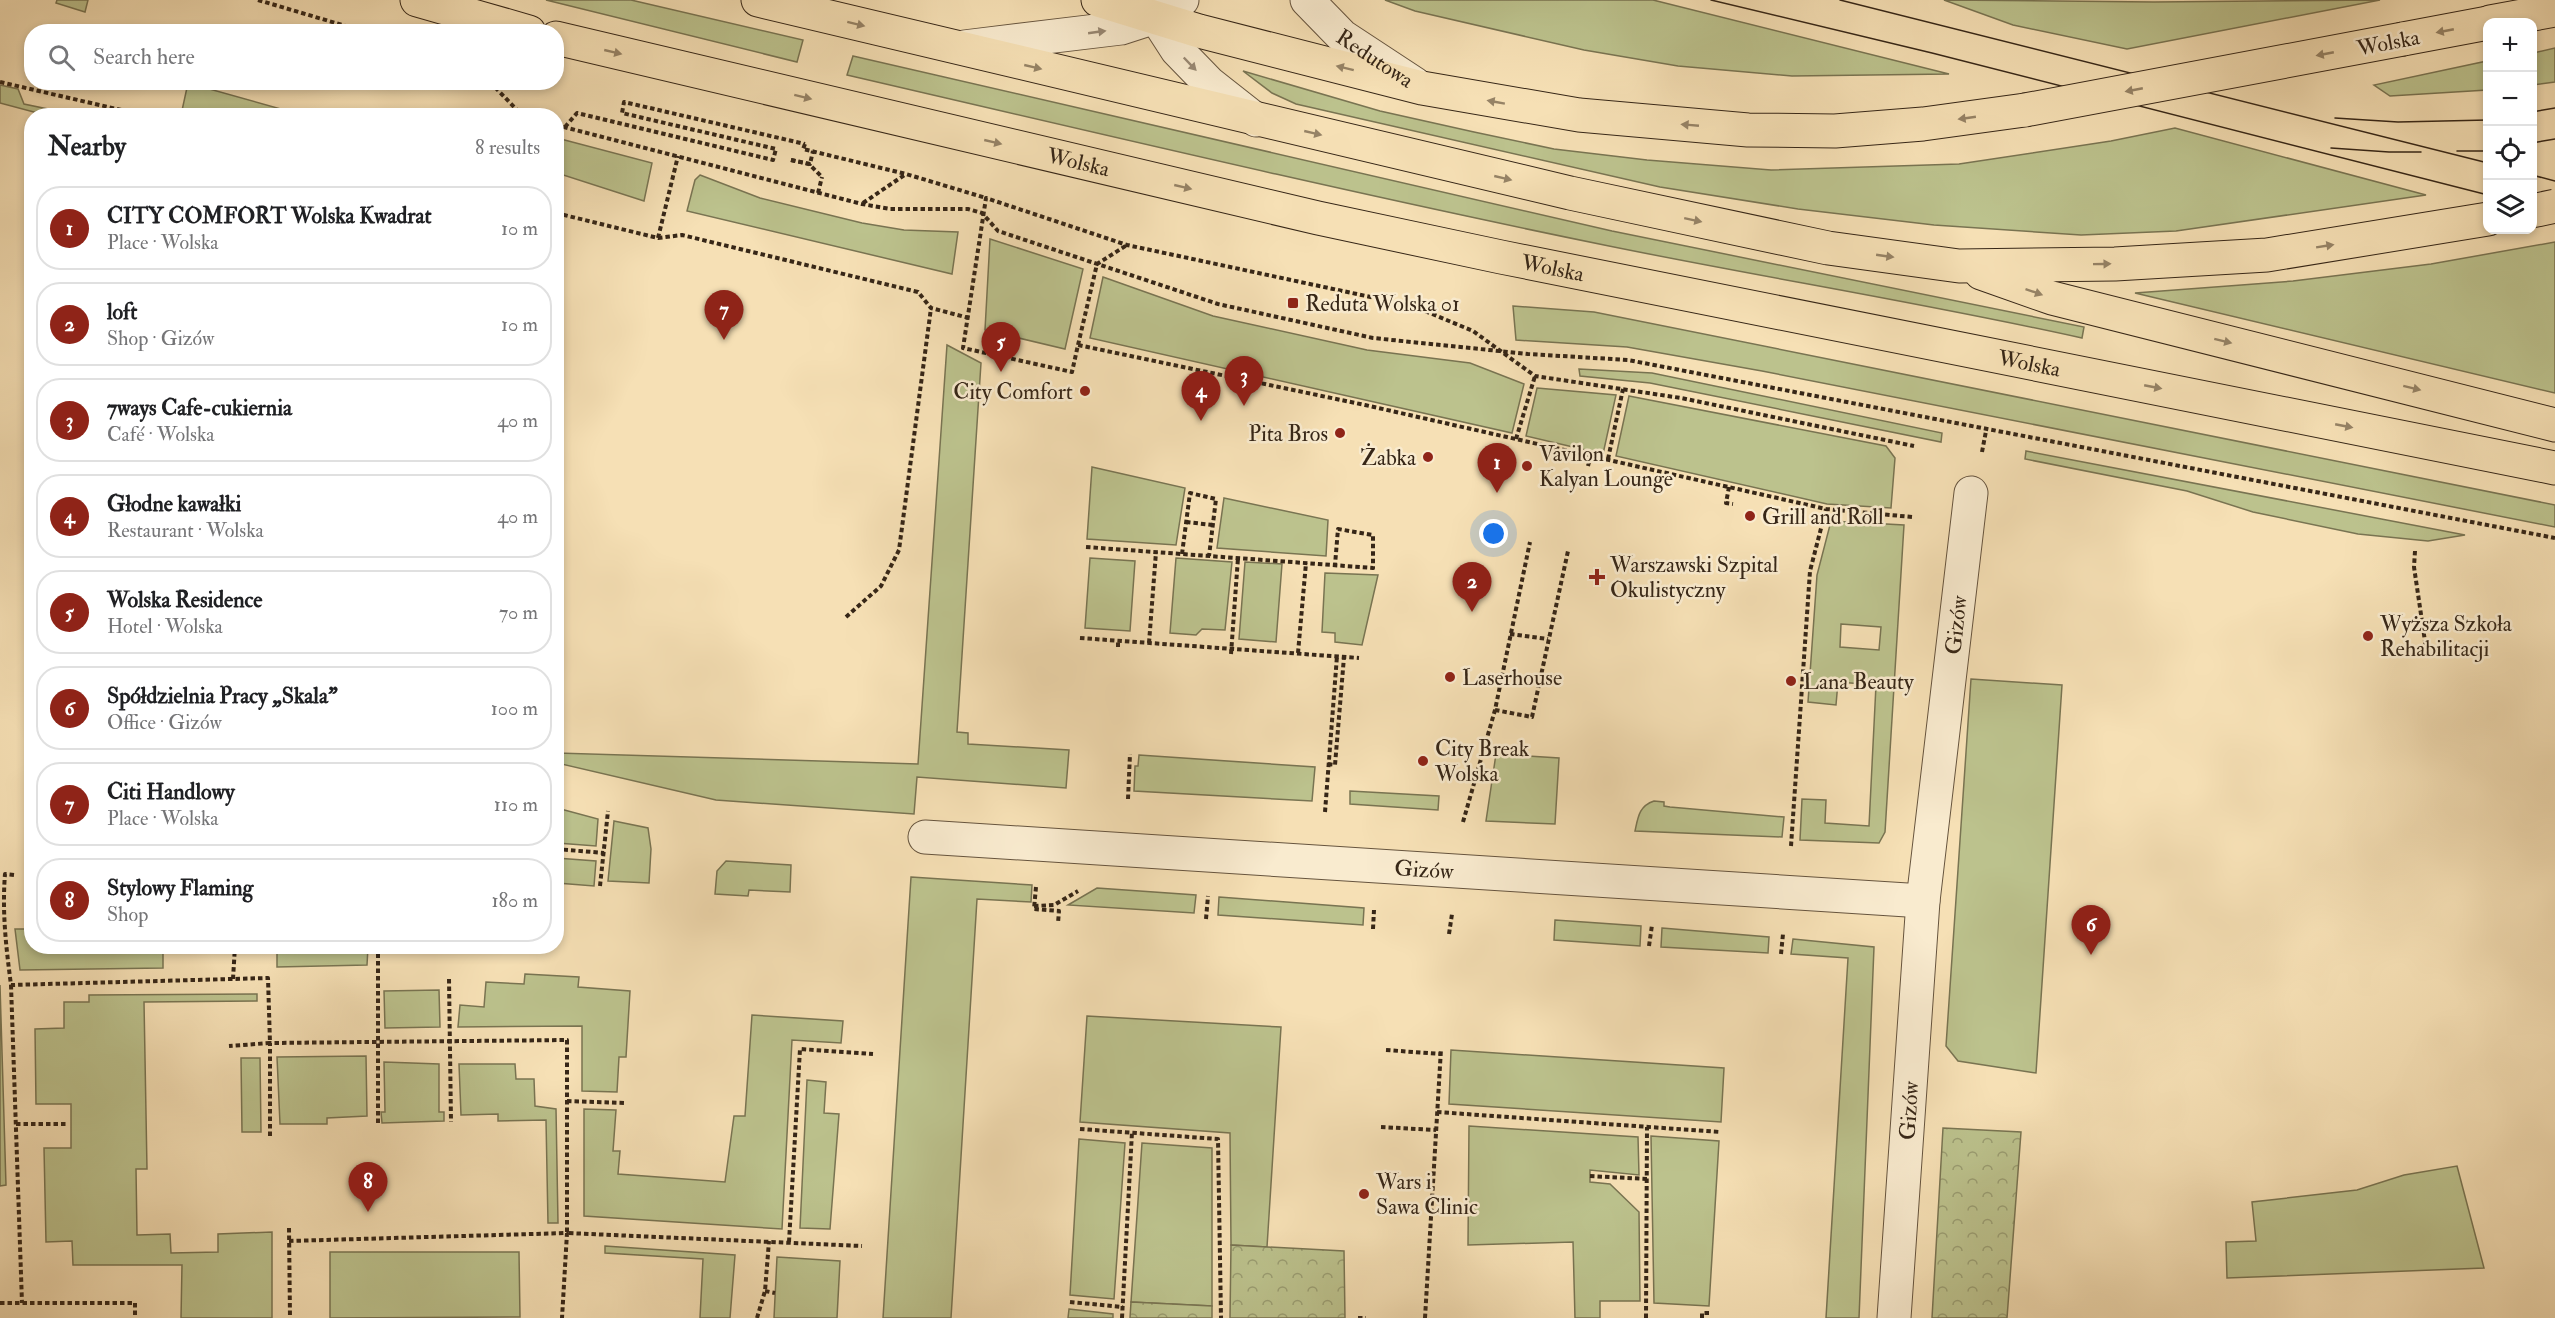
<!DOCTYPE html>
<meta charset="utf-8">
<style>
:root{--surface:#fff;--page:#f6f6f6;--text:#202124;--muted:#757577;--line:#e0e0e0;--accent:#8f2418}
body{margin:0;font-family:"IM FELL Double Pica",serif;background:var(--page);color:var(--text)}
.controls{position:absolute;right:18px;top:18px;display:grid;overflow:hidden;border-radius:12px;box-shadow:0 3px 9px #0003}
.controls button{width:54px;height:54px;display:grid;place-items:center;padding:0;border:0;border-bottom:2px solid var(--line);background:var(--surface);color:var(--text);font:30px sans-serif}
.you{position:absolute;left:1494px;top:534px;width:21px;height:21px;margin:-15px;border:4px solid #fff;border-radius:50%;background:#1a73e8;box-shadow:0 0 0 9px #1a73e833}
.badge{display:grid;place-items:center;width:39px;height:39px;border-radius:50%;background:var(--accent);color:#fff;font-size:20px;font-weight:700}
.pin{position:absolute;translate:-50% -50px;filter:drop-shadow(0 2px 3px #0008)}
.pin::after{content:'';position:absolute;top:32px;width:21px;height:18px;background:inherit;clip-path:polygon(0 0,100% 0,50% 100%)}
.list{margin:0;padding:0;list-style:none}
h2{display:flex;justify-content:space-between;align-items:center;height:78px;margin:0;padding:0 24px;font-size:26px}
h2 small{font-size:20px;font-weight:400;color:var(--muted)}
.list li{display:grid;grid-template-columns:39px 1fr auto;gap:18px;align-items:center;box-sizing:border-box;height:84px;margin:0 12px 12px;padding:0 12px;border:2px solid var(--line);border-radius:24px}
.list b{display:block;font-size:22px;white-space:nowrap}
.list p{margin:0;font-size:20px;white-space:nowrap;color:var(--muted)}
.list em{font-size:20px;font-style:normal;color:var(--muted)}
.icon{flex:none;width:33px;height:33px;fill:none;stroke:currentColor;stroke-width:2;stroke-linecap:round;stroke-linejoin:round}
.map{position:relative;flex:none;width:2555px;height:1318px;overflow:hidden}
.search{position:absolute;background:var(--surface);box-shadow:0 3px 9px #0003;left:24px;top:24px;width:540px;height:66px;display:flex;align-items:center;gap:15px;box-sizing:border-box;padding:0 21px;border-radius:24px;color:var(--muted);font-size:22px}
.panel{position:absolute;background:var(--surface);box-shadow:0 3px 9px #0003;left:24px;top:108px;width:540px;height:846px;border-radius:24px}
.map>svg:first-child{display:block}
.green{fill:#bcc28d;stroke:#797452;stroke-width:1.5;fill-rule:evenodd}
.forest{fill:url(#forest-crowns);stroke:#797452;stroke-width:1.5}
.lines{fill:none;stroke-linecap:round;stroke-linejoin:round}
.minor-casing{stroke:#66543e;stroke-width:35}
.major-casing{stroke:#362617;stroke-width:35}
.path{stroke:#362617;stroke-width:4;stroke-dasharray:4.5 3;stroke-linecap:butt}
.minor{stroke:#f9ebcf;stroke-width:33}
.major{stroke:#f6e0b5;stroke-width:33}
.tram{stroke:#362617;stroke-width:1.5}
.major-bridge-casing{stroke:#362617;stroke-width:35;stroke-linecap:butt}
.path-bridge{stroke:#362617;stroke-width:4;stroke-dasharray:4.5 3;stroke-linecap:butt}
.major-bridge{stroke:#f6e0b5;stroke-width:33}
.oneway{fill:#968366}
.oneway2{fill:#988873}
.poi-dot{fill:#8f2418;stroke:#f9ebcf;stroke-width:2}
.labels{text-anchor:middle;stroke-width:5;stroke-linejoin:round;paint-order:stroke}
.street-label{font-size:22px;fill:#362617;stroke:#f9ebcf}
.poi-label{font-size:22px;fill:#362617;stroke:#f9ebcf;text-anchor:start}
</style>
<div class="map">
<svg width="2555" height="1318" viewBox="0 0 2555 1318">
<defs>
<pattern id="forest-crowns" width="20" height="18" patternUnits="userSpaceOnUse" patternTransform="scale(1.5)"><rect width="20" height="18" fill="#bcc28d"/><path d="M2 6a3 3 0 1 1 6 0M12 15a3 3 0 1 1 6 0" fill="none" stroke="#9a9d72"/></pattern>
</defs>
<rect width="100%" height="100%" fill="#f6e0b5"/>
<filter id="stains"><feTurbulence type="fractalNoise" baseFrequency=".00333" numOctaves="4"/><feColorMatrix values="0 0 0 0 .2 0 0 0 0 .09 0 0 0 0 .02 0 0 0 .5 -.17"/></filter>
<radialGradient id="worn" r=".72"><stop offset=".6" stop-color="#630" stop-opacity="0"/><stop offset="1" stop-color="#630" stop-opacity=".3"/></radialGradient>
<g class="green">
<path d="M57,0H88L85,12L56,3Z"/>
<path d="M546,0H631L803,40L797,62Z"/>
<path d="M1385,0H1653L1949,74L1792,76L1678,66L1584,50L1415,11Z"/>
<path d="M1944,0L2154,2L2380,0L2127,49L2013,25Z"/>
<path d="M2555,48V82L2533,85V53Z"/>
<path d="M853,56L1612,231L2084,327L2082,338C1925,303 1766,278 1609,246C1354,194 1101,134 847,75Z"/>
<path d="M2487,61V90L2390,96L2374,85Z"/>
<path d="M1243,71L1380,111L1474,132L1554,149L1647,160L1771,170L1959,164L2111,141L2175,128L2426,195L2176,231L2081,235L1934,225L1798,209L1660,187L1296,104L1272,93Z"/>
<path d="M188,83L302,115H181Z"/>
<path d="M0,85L18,89L24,104L77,115H45L0,103Z"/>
<path d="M557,138L652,163L644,201L557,173Z"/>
<path d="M700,175L760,198L862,223L904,230L958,232L952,274L687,211L695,180Z"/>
<path d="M990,239L1083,269L1065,349L985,330Z"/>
<path d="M2555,242V393L2135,293L2293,281L2431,264Z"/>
<path d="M1103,277L1213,316L1367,350L1470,363L1524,384L1512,433L1090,338Z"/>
<path d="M1513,306L1594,312L2555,505V527L1762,371L1627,347L1516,340Z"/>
<path d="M947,345L981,363L957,732L968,733V744L1069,750L1066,788L917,777L914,814L716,800L557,763V753L918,764Z"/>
<path d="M1579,369L1652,373L1942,433L1941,442L1650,383L1580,376Z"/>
<path d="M1537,388L1616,395L1603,454L1526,436Z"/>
<path d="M1629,396L1886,446L1895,458L1891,508L1827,504L1616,456Z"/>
<path d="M2026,451L2465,535L2428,541L2358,534L2253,512L2187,491L2025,459Z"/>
<path d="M1092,467L1185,488L1176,545L1087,539Z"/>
<path d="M1224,498L1328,520L1326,556L1217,548Z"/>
<path d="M1831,521L1904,525L1885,832L1879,843L1800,840L1802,799L1826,800L1825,823L1869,826L1876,685L1838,682L1836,705L1808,702L1817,575ZM1841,624L1881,627L1879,650L1840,647Z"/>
<path d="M1090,558L1135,561L1130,631L1085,628Z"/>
<path d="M1176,558L1232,562L1225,630L1202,629L1196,635L1170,633Z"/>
<path d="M1245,562L1282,564L1276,642L1239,639Z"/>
<path d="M1325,573L1378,575L1362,645L1335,642V633L1322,632Z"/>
<path d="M1971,679L2062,685L2036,1073L1958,1061L1946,1046Z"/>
<path d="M1496,754L1559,758L1555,824L1486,821Z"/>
<path d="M1139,755L1315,767L1312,801L1134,791L1135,766H1138Z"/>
<path d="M1350,791L1439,796L1438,810L1350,804Z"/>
<path d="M1654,801L1664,802V806L1670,807L1784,817L1782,837L1635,831C1638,817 1639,806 1654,801Z"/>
<path d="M557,808L598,819L596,846L557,843Z"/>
<path d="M614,821L648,828L651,849L649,883L608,881Z"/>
<path d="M556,858L596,861L594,886L557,883Z"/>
<path d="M726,861L791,865L790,892L749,890L748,896L715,894L717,871Z"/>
<path d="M911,877L1032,885L1031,902L977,899L951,1318H883Z"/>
<path d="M1097,888L1196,895L1194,913L1068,905Z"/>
<path d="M1219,897L1364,908L1363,925L1218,915Z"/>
<path d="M1555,920L1641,926L1640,946L1554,940Z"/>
<path d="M1662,928L1769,937L1768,953L1661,947Z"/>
<path d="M15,929H31L32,946L163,947V968L20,970Z"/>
<path d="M1793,939L1874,947L1859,1318H1826L1848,958L1791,954Z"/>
<path d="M277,947H368L367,965L277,967Z"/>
<path d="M525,974L579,977L578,987L630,991L626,1057H619L617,1092L582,1091V1026L458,1027L460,1005L484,1007L486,982L524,984Z"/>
<path d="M0,985L6,1185L0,1186Z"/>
<path d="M439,990L440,1027L385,1028L384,991Z"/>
<path d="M257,994V1001L144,1002L147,1169H136L137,1235L170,1234L171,1253L218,1252V1234L272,1232V1318H181L182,1265H73L72,1241L46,1242L44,1148H71V1104H36L35,1029L64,1028V1002H89V995Z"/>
<path d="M752,1015L843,1021L841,1043L792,1040L782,1229L584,1216V1109L616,1110L613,1151H620L618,1174L725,1182L734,1116H745Z"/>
<path d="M1087,1016L1281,1027L1267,1247L1231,1245L1230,1133L1080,1122Z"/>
<path d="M1451,1050L1724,1068L1721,1122L1449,1104Z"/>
<path d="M366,1056L367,1116L327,1118V1124H280L277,1057Z"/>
<path d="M241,1058H260L261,1132H242Z"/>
<path d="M384,1062L439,1064V1112H444V1121L382,1123L381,1112H385Z"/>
<path d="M459,1064H515L516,1079H534L535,1106L556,1109L558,1223H548L546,1120L498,1121V1114L461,1115Z"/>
<path d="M807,1080L826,1082L824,1113L839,1114L830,1229L800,1228Z"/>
<path d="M1469,1126L1638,1137L1639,1175L1590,1170V1182L1610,1184L1639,1212L1640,1301H1600V1318H1575L1573,1242L1468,1245Z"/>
<path d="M1651,1136L1719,1141L1709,1306L1654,1303Z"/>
<path d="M1079,1139L1125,1143L1114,1299L1070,1295Z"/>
<path d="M1142,1143L1212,1148V1306L1131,1302Z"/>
<path d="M2457,1166L2484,1268L2227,1278L2226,1242L2256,1241L2252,1202L2357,1190L2404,1175Z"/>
<path d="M605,1246L735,1255L730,1318H700L703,1259L605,1253Z"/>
<path d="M330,1252H519L520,1317L330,1318Z"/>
<path d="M777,1257L840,1261L837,1318H774Z"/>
<path d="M1069,1309L1113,1314V1318H1068Z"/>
</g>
<g class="forest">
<path d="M1943,1128L2021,1132L2007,1318H1932Z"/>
<path d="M1231,1245L1344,1251L1345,1318H1230Z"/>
<path d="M1131,1302L1212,1306V1318H1130Z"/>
</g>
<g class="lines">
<g class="minor-casing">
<g id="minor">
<path id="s1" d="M1307,0L1342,36L1415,84"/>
<path d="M1146,2L1177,50L1209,83L1256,120"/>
<path d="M964,47L1121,28L1155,17L1182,0"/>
<path id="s2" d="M925,837L1923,901"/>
<path id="s3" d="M1894,1318L1923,901L1971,493"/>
</g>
</g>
<g class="major-casing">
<g id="major">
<path d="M417,0L529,32"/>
<path d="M758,0L1570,193L1828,248L1959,266L2115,264L2267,255L2488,219"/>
<path d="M1098,0L1199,31L1422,88L1579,115L1748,130L1835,131L1923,124L2025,110"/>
<path d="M2490,22L2555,10"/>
<path id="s4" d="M556,38L1318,218L1501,257L2555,468"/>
<path d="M2403,39L2488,23"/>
<path d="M1981,273L2052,298L2555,425"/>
</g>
</g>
<g class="path">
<path d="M258,0L366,32"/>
<path d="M0,82L147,116"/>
<path d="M490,82L518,111L530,116"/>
<path d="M556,125L862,204L890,209H968L982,213L998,231L1218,304L1373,338L1528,354L1628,360L2555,538"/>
<path d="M565,127L577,113L773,160L776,149L622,113L624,102L805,144"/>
<path d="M805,144L803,149L906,174L986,198"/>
<path d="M791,160L810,164L813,151"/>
<path d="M818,193L822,177"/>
<path d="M863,203L906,174"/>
<path d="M556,213L658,238L682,235L918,292L931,308L969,318"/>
<path d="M658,238L678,156"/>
<path d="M1078,345L1097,264L1127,245"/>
<path d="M1516,439L1535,376"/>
<path d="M1982,452L1986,431"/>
<path d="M1548,457L1551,447"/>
<path d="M1608,459L1623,389"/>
<path d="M1588,466L1591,454"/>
<path d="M1729,487L1726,503L1733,504"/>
<path d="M1912,517L1826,509L1365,405L1078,345L1072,372L963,348L986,198L1127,245L1413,306L1473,331L1535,376L1681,398L1914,446"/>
<path d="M1186,522L1213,525"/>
<path d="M1086,547L1373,568V535L1338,529L1335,565"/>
<path d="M2415,551L2414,567L2427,655"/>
<path d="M1182,554L1190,493L1216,499L1209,556"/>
<path d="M846,617L881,586L899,550L931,308"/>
<path d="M1510,634L1548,639"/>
<path d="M1080,638L1359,658"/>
<path d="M1149,643L1156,552"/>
<path d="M1118,647V641"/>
<path d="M1298,653L1306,563"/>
<path d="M1231,654L1238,558"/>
<path d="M1495,710L1532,717L1568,551"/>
<path d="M1328,764L1335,765L1344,657"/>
<path d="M1128,799L1130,754"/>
<path d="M1325,812L1337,656"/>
<path d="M1463,822L1495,710L1530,542"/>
<path d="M1791,846L1810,571L1826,509"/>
<path d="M556,849L604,853"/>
<path d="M14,875L5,874C2,912 6,947 11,985L268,978L270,1043L229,1046"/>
<path d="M600,886L608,811"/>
<path d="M1036,887L1034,909L1059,911L1058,923"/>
<path d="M1034,906L1054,905L1078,891"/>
<path d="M1206,919L1208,896"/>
<path d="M1373,929L1374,910"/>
<path d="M1449,934L1452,914"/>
<path d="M1649,946L1652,925"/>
<path d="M1781,954L1783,934"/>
<path d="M233,979L235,946"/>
<path d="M449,979L451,1122"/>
<path d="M11,985L22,1303"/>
<path d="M1386,1050L1441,1054"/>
<path d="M567,1101L626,1103"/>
<path d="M1437,1112L1720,1132"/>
<path d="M378,1123V946"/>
<path d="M16,1124H68"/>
<path d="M1381,1127L1436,1130"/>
<path d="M1080,1129L1218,1139L1221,1318"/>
<path d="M270,1136V1043L567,1040V1233L862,1246"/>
<path d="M1590,1176L1647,1179"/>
<path d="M289,1228L290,1318"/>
<path d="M289,1241L567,1233L562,1318"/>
<path d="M789,1242L800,1049L873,1054"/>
<path d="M765,1291L775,1293"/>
<path d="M1070,1302L1123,1307"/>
<path d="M0,1303H135V1318"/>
<path d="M757,1318L765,1291L769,1241"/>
<path d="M1122,1318L1132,1132"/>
<path d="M1358,1318H1366"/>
<path d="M1425,1318L1441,1049"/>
<path d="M1646,1318L1647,1127"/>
<path d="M1702,1318V1313H1709"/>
</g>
<use href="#minor" class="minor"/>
<use href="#major" class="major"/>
<g class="tram">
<path d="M1711,0L1932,53L2488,195"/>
<path d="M1840,0L2488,163"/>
<path d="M2532,112L2555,108"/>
<path d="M2335,118L2398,122L2488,120"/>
<path d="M2532,143L2555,139"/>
<path d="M2331,148L2389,152H2421"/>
<path d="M2457,151H2488"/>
<path d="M2532,175L2555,181"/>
<path d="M2532,207L2555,212"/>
</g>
<g class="major-bridge-casing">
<g id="major-bridge">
<path d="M2025,110L2403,39"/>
<path d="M2532,211L2555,206"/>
</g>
</g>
<path class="path-bridge" d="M791,160L809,164L822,177"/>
<use href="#major-bridge" class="major-bridge"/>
</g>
<defs><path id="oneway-solid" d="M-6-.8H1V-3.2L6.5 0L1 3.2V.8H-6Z" transform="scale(1.5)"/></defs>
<g class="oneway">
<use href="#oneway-solid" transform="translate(856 24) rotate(14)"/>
<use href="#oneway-solid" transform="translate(2445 31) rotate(169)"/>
<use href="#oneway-solid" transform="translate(613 52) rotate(13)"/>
<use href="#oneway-solid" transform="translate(2325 54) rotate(169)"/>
<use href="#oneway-solid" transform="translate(1033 67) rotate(13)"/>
<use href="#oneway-solid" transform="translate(1345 68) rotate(-166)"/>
<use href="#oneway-solid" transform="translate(2134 90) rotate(169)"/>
<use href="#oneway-solid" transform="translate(803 97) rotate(14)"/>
<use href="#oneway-solid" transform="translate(1496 102) rotate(-170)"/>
<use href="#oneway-solid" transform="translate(1967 118) rotate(172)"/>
<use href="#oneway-solid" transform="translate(1690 125) rotate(-175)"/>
<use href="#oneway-solid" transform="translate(1313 133) rotate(13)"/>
<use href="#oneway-solid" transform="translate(993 142) rotate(13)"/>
<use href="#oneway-solid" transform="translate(1503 178) rotate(13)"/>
<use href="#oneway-solid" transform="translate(1183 187) rotate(13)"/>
<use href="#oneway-solid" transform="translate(1693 220) rotate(12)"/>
<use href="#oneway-solid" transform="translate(2325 246) rotate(-9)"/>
<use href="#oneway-solid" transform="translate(1885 256) rotate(8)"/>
<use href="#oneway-solid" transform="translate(2102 264) rotate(-1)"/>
<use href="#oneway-solid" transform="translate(2034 292) rotate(19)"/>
<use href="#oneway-solid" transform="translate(2223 341) rotate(14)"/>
<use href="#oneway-solid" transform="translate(2153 387) rotate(11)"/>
<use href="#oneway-solid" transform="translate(2412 388) rotate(14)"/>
<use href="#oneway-solid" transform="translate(2344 426) rotate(11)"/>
</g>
<g class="oneway2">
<use href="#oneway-solid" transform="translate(1097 32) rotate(-8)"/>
<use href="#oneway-solid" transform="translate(1190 64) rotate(46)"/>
</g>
<g class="poi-dot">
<rect x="1287" y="297" width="12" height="12" rx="3"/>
<circle cx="1085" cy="391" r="6"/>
<circle cx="1340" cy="433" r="6"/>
<circle cx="1428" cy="457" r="6"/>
<circle cx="1527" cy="466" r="6"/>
<circle cx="1750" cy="516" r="6"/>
<path d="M1594 568h6v6h6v6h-6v6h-6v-6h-6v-6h6z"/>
<circle cx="2368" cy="636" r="6"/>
<circle cx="1450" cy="677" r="6"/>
<circle cx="1791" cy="681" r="6"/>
<circle cx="1423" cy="761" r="6"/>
<circle cx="1364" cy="1194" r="6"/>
</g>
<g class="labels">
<g class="street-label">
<text transform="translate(2388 42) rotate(-11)" y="8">Wolska</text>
<text dy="8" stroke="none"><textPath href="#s1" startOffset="90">Redutowa</textPath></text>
<text dy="8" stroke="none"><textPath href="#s4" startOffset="537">Wolska</textPath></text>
<text dy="8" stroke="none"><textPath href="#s4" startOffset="1023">Wolska</textPath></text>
<text dy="8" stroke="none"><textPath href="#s4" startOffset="1509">Wolska</textPath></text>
<text dy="8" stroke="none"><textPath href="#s3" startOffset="696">Gizów</textPath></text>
<text dy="8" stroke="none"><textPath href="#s2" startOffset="500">Gizów</textPath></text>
<text dy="8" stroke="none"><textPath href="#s3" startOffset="208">Gizów</textPath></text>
</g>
<g class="poi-label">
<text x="1305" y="311">Reduta Wolska 01</text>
<text x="1073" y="399" text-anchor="end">City Comfort</text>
<text x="1328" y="441" text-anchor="end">Pita Bros</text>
<text x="1539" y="461">Vavilon<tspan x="1539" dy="25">Kalyan Lounge</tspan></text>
<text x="1416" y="465" text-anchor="end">Żabka</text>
<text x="1762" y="524">Grill and Roll</text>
<text x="1610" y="572">Warszawski Szpital<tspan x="1610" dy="25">Okulistyczny</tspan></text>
<text x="2380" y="631">Wyższa Szkoła<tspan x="2380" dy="25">Rehabilitacji</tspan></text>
<text x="1462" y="685">Laserhouse</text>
<text x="1803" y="689">Lana Beauty</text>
<text x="1435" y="756">City Break<tspan x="1435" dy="25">Wolska</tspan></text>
<text x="1376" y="1189">Wars i<tspan x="1376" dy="25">Sawa Clinic</tspan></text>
</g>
</g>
<rect width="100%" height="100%" filter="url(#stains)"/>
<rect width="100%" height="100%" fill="url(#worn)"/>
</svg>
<div class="controls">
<button>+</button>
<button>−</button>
<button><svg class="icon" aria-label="locate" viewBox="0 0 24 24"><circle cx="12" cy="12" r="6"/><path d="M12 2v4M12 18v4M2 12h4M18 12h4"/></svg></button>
<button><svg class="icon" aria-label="layers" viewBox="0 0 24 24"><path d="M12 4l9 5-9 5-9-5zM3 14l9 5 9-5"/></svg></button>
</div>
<div class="you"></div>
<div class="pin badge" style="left:1497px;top:493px">1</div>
<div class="pin badge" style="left:1472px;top:612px">2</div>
<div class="pin badge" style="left:1244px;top:406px">3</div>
<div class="pin badge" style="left:1201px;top:421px">4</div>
<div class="pin badge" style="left:1001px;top:372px">5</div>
<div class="pin badge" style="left:2091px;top:955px">6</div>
<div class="pin badge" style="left:724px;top:340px">7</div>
<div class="pin badge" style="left:368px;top:1212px">8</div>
<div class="search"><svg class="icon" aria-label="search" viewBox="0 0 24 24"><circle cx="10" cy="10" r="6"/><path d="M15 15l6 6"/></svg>Search here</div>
<section class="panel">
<h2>Nearby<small>8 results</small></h2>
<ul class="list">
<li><span class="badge">1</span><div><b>CITY COMFORT Wolska Kwadrat</b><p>Place · Wolska</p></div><em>10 m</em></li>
<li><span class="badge">2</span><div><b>loft</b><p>Shop · Gizów</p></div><em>10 m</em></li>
<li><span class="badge">3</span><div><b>7ways Cafe-cukiernia</b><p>Café · Wolska</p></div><em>40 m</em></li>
<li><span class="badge">4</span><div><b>Głodne kawałki</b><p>Restaurant · Wolska</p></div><em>40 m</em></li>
<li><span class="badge">5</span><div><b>Wolska Residence</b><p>Hotel · Wolska</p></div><em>70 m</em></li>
<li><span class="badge">6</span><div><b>Spółdzielnia Pracy „Skala”</b><p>Office · Gizów</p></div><em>100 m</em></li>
<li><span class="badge">7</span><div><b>Citi Handlowy</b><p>Place · Wolska</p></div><em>110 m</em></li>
<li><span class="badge">8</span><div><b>Stylowy Flaming</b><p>Shop</p></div><em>180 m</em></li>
</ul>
</section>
</div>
